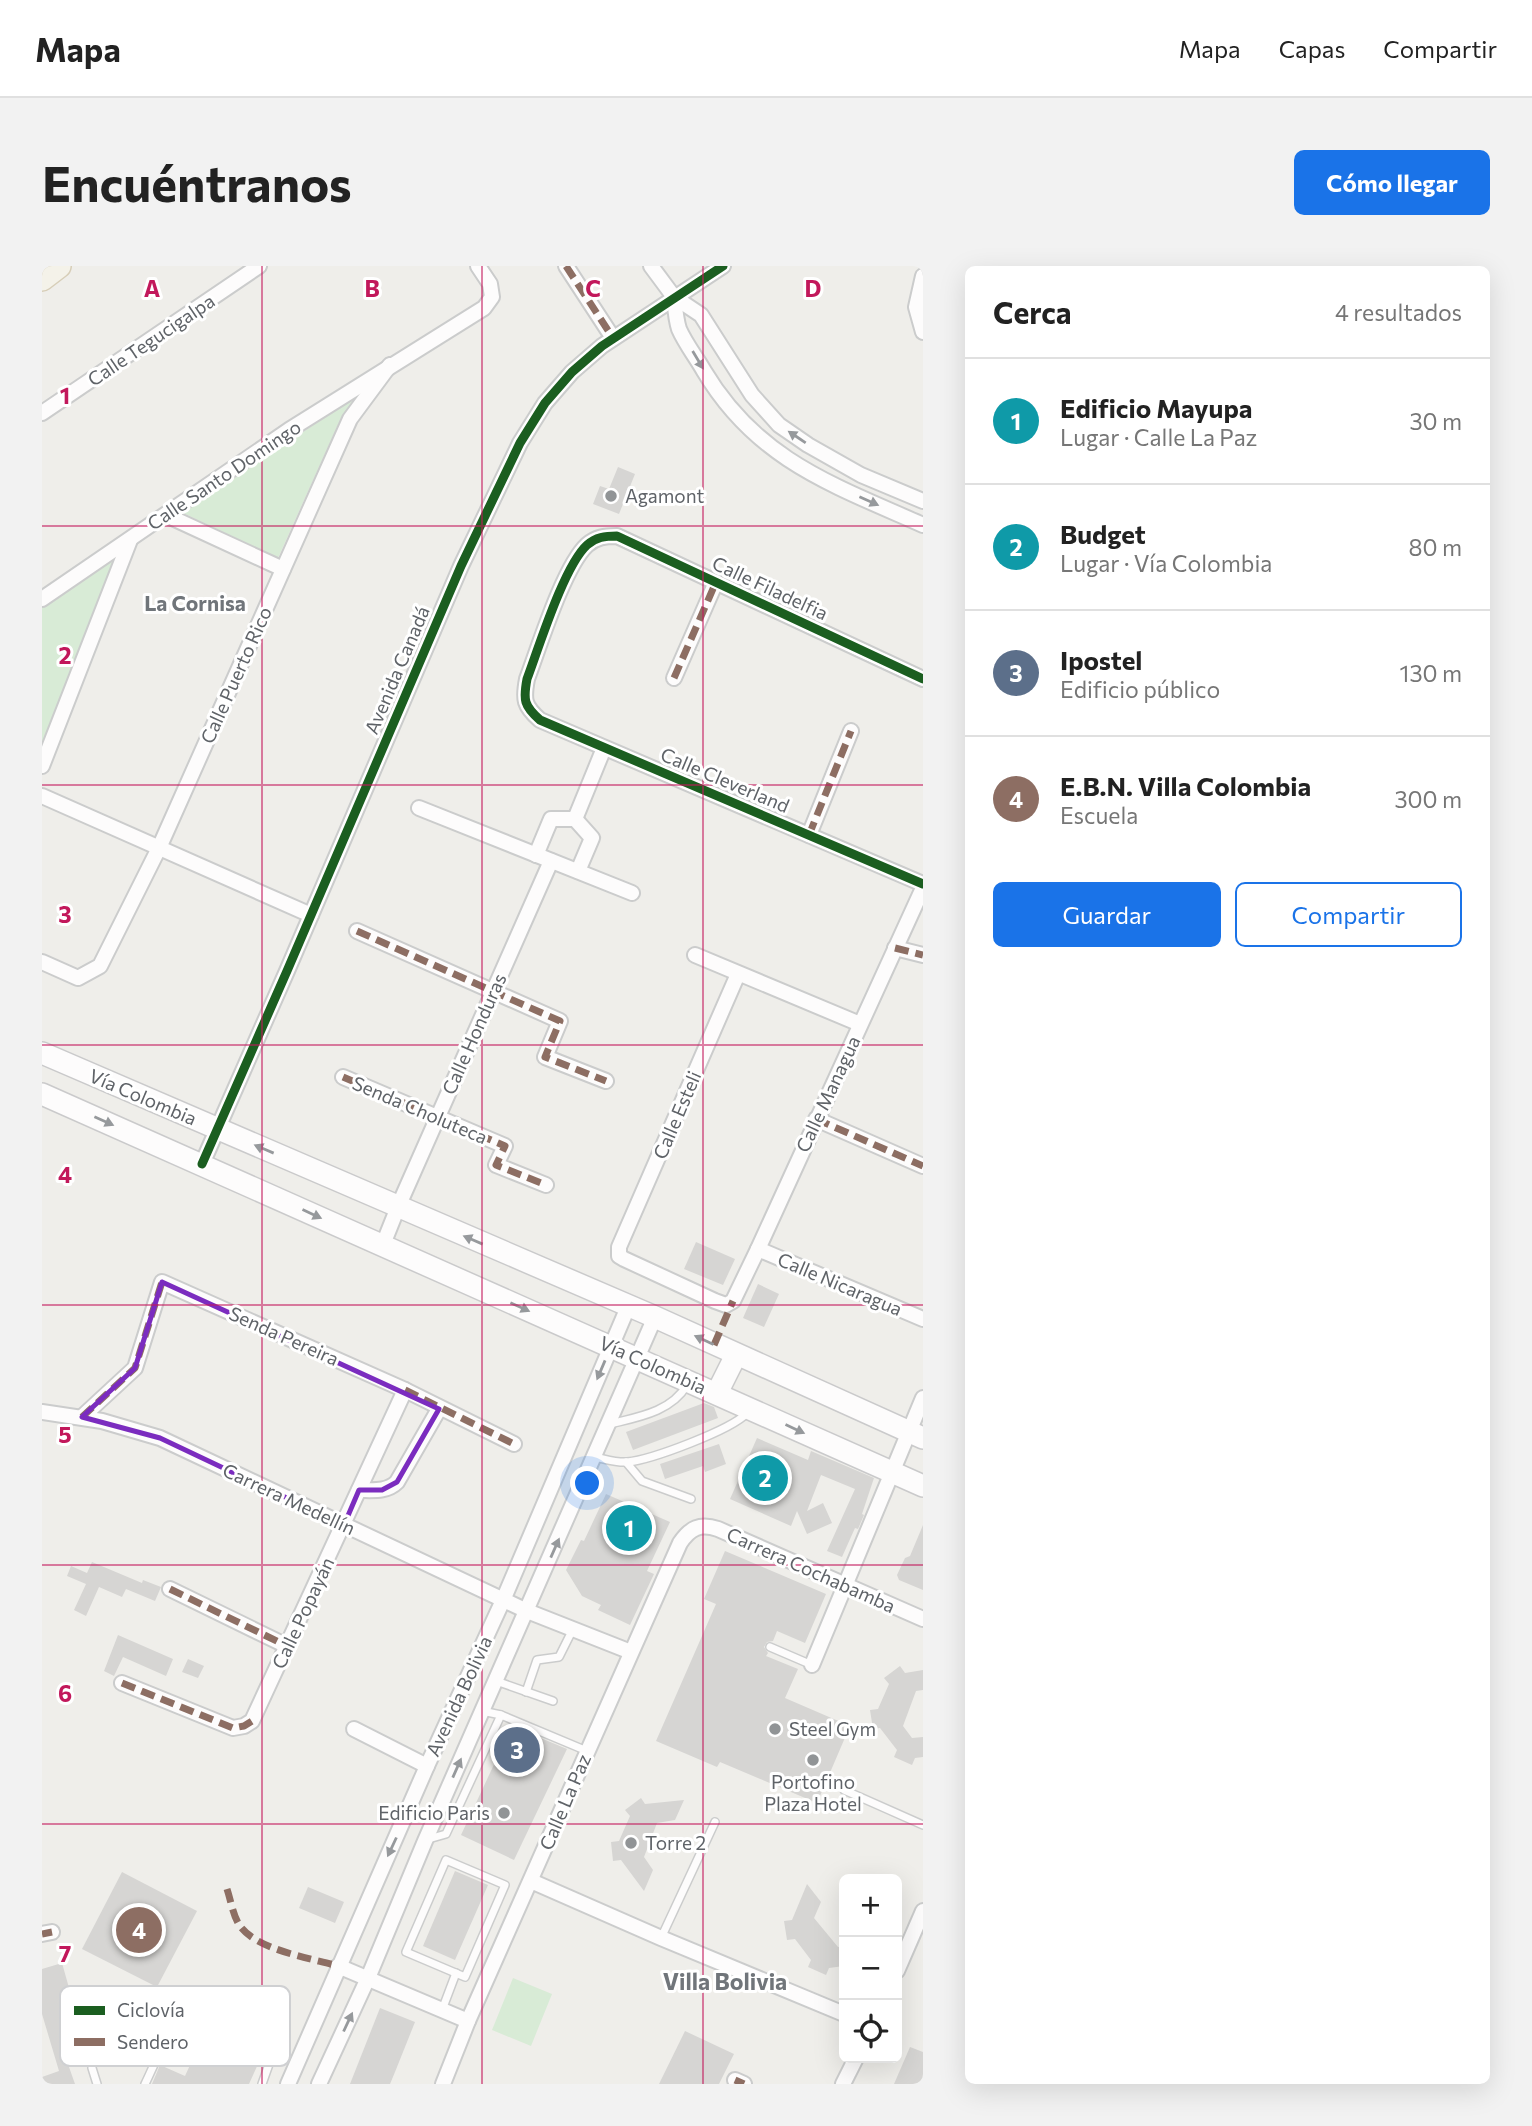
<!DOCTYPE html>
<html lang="es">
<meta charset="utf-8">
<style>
:root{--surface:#fff;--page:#f2f2f2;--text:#222;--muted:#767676;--line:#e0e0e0;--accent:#1a73e8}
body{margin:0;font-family:Commissioner,sans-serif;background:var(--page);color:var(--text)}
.controls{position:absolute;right:21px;bottom:21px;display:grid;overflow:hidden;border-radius:10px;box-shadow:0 7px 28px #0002}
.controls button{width:63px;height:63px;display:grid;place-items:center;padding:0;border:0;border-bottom:2px solid var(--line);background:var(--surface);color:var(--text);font:35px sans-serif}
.you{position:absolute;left:546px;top:1218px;width:24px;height:24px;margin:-18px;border:5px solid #fff;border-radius:50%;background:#1a73e8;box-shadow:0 0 0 10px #1a73e833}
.badge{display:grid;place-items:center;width:46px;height:46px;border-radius:50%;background:var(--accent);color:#fff;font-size:23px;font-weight:700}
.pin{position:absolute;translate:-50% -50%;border:4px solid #fff;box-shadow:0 2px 7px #0006}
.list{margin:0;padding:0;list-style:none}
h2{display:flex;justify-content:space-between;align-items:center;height:91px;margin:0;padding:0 28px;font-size:30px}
h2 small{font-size:23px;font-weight:400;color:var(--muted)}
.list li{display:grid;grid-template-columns:46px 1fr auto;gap:21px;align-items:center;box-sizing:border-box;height:126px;padding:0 28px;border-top:2px solid var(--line)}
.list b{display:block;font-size:26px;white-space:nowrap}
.list p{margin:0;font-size:23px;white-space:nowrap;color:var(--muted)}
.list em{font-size:23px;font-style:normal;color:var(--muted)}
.actions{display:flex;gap:14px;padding:21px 28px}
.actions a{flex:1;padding:16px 0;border:2px solid var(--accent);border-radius:10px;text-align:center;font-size:24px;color:var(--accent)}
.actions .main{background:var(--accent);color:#fff}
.icon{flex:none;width:38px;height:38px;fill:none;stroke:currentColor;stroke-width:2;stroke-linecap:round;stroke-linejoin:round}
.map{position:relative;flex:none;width:881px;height:1818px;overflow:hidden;border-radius:10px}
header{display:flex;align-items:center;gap:42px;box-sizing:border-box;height:98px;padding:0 35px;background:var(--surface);border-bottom:2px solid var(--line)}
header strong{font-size:33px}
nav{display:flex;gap:38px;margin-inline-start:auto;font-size:24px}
.intro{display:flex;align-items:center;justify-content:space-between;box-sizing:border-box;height:168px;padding:0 42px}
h1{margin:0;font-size:49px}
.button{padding:18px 32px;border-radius:10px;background:var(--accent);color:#fff;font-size:24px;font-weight:700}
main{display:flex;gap:42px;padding:0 42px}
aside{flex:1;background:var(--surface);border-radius:10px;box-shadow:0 7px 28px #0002}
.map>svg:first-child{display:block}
.green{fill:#d8ebd6}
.building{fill:#d6d5d3}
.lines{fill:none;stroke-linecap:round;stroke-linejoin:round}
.service-casing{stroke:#cbcccc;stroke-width:10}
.minor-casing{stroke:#cbcccc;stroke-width:18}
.secondary-casing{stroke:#cacacb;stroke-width:24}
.primary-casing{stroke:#d7ceb8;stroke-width:26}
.service{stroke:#fdfcfc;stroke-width:7}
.minor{stroke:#fdfcfc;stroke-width:14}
.secondary{stroke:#fdfcfc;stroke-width:21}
.primary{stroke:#f4f2e9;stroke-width:23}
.quiet{stroke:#8d6e63;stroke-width:7;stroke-dasharray:14 7;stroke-linecap:butt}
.cycleway-casing{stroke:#fff;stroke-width:13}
.cycleway{stroke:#1b5e20;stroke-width:9}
.oneway{fill:#96999c}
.marked{fill:none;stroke:#7b2cbf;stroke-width:5;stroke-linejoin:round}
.grid{fill:none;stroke:#c2185b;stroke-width:2;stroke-opacity:0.55}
.poi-dot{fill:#919496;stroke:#fff;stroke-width:2.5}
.labels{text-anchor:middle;stroke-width:6;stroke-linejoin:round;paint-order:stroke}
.street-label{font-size:19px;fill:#5f6368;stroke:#fff}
.poi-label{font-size:19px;fill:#5f6368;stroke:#fff;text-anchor:start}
.neighbourhood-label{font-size:21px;font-weight:bold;fill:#70757a;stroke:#fff}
.quarter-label{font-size:23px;font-weight:bold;fill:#70757a;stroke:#fff}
.key{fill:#fff;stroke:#cfd0d2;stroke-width:2}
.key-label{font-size:19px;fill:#5f6368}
.grid-label{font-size:23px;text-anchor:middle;font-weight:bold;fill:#c2185b;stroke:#fff;stroke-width:6;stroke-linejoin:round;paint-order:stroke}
</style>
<header>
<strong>Mapa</strong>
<nav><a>Mapa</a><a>Capas</a><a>Compartir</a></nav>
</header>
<div class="intro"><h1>Encuéntranos</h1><a class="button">Cómo llegar</a></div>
<main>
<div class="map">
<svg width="881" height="1818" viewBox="0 0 881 1818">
<rect width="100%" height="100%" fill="#efeeea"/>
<g class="green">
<path d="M314,130L299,152L236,292L141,247Z"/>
<path d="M76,290L0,487V342Z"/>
<path d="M471,1712L510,1728L489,1780L450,1764Z"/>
</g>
<g class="building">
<path d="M576,201L593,208L577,248L551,238L558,220L567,223Z"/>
<path d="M654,976L693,993L681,1019L642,1003Z"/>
<path d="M716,1018L737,1028L722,1061L701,1052Z"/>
<path d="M662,1137L672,1141L676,1152L591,1184L584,1166Z"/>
<path d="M715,1172L766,1194L769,1185L832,1212L820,1248L822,1249L816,1263L813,1262L800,1291L785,1285L813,1223L779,1209L765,1245L781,1237L790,1257L765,1268L755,1245L749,1260L688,1233Z"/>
<path d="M677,1178L684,1198L663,1206L661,1200L623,1213L618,1198Z"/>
<path d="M564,1228L628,1256L605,1305L612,1308L588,1359L556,1344L559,1339L540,1330L524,1304L539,1274L542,1275Z"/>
<path d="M881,1259V1324L857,1314L855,1309L863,1292L868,1290Z"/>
<path d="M683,1285L784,1328L763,1377L735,1365L731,1375L725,1376L722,1381L726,1387L724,1390L756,1403L743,1432L808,1460L775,1537L678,1496L675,1501L614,1475L674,1338L662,1333Z"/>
<path d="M50,1296L100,1317L101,1314L119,1321L113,1335L84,1323L80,1331L57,1321L44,1350L32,1344L44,1318L25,1310L29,1300L45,1307Z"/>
<path d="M76,1369L131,1393L124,1410L81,1391L72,1410L62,1405Z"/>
<path d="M146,1393L162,1400L156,1412L140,1406Z"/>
<path d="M858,1400L863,1407L881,1404V1424L874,1425L861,1460L870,1472L881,1471V1491L873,1492L870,1499L852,1491L855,1484L838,1462L831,1463L828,1444L836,1443L847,1418L842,1412Z"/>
<path d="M470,1460L525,1483L472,1594L419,1569Z"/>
<path d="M599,1532L603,1538L642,1534L633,1554L615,1557L602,1591L611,1604L602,1625L579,1594L571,1595L569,1576L577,1575L588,1550L583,1544Z"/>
<path d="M413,1605L446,1619L413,1694L381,1680Z"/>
<path d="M80,1606L155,1645L115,1721L40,1683Z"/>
<path d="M765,1618L779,1636L772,1652L796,1681L802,1680V1700L787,1702L784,1709L766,1701L769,1694L753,1673L745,1674L742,1655L750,1654Z"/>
<path d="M266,1621L302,1636L293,1657L257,1642Z"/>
<path d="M20,1697L31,1736L66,1726L70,1742L32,1753L45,1796L27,1801L33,1818H0V1811L17,1805L0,1748V1703Z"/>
<path d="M338,1742L373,1756L353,1806L348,1818H308Z"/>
<path d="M165,1762L221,1787L207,1818H110L118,1799L143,1810Z"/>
<path d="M643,1765L692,1788L677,1818H617Z"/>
<path d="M868,1781L881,1786V1818H852Z"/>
</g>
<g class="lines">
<g class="service-casing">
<g id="service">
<path d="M568,1158C596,1151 629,1146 645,1119"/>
<path d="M553,1191C563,1193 575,1197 585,1196C609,1194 689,1164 705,1147"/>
<path d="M584,1196L600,1215L649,1233"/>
<path d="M728,1381L770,1399"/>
<path d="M454,1415L511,1435"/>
<path d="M484,1426L495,1394L517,1391L531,1363"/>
<path d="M459,1449L545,1485"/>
<path d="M802,1524L881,1559"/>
<path d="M383,1574L404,1568L459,1449L440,1445"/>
<path d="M404,1594L463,1619L423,1711L364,1686Z"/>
<path d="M619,1672L673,1556"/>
<path d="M400,1744L414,1707"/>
<path d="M50,1802L55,1818"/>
<path d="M103,1818C119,1785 126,1755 170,1755L228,1783L231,1787L220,1818"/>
</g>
</g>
<g class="minor-casing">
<g id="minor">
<path d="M524,0L571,72"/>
<path d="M609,0L632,31L659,49L710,129L737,159L766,179L819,209L881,235"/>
<path d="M881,10L874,41L881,66"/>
<path d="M632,31C633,41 634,54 637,63C643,77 654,91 662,105C715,194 791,219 881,259"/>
<path d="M0,147L217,0"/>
<path d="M124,249L241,303"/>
<path d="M0,333L247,164L442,42L450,31L448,18L436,0"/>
<path d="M632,412L674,316"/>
<path d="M881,413L575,270C563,270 554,271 545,279C522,300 497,381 485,413C481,434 482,440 498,454L881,618"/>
<path d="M0,500L88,274"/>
<path d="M0,530L269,649"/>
<path d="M377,542L590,627"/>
<path d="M533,553L562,482"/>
<path d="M767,569L809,465"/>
<path d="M494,589L509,553H533L550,572L536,605"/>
<path d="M315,665L518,755L503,791L564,815"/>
<path d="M853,682L881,689"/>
<path d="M653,689L818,758"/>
<path d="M0,696L36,712L58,700L117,582L308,153L348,99"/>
<path d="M696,708L577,981V990L582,993L673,1035L684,1039L691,1035L716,983L881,622"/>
<path d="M301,811L463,880L454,899L504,919"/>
<path d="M774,853L881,900"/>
<path d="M160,898L245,705L419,300L478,177L503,137L530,106L560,80L681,0"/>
<path d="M340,981L356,941L509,595"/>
<path d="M716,983L881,1053"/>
<path d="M0,1146L60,1155L118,1172L485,1345L589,1386"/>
<path d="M40,1151L93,1102L120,1016L363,1124L472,1178"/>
<path d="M317,1224C331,1224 345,1226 355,1216L397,1143"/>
<path d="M128,1323L245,1380"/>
<path d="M770,1399L881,1132"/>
<path d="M80,1417L191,1462L202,1460L210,1455L363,1124"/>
<path d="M312,1463L385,1500"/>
<path d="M489,1615L619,1672L802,1748"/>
<path d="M0,1668L10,1666"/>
<path d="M296,1700L426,1755"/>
<path d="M855,1705L881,1645"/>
<path d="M693,1814L702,1818"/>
<path d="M246,1818L385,1500L462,1332L586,1041"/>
<path d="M277,1818L326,1712L383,1575L613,1051"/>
<path d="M401,1818L426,1755L638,1277C648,1262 658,1257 676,1263L881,1353"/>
<path d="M801,1818L814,1792"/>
</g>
</g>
<g class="secondary-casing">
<g id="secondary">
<path d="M0,787L613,1051L881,1172"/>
<path d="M0,828L881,1220"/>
<path d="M675,1127L694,1089"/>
</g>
</g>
<g class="primary-casing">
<path id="primary" d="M0,13L17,0"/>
</g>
<use href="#service" class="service"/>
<use href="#minor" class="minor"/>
<use href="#secondary" class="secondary"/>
<use href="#primary" class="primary"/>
<g class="quiet">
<path d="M524,0L571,72"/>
<path d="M632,412L674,316"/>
<path d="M767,569L809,465"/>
<path d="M315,665L518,755L503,791L564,815"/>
<path d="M853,682L881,689"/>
<path d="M301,811L463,880L454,899L504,919"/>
<path d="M774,853L881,900"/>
<path d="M672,1079L691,1035"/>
<path d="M363,1124L472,1178"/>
<path d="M40,1151L93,1102L120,1016"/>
<path d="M128,1323L245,1380"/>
<path d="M80,1417L191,1462L202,1460L210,1455"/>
<path d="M185,1623C189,1635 191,1650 198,1660C215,1684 268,1692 296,1700"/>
<path d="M0,1668L10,1666"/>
<path d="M693,1814L702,1818"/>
</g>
<g class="cycleway-casing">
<g id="cycleway">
<path d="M881,413L575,270C563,270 554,271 545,279C522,300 497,381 485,413C481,434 482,440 498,454L881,618"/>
<path d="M160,898L245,705L419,300L478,177L503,137L530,106L560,80L681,0"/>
</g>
</g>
<use href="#cycleway" class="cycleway"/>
</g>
<defs><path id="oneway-solid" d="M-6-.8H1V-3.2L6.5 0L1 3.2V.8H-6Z" transform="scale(1.75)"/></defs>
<g class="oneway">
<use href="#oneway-solid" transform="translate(656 94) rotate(59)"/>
<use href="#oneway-solid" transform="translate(755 171) rotate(-146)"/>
<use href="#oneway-solid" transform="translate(827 235) rotate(24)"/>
<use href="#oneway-solid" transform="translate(62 855) rotate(24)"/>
<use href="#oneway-solid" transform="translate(222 883) rotate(-157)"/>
<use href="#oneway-solid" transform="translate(270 948) rotate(25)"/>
<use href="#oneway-solid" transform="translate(431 974) rotate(-157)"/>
<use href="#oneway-solid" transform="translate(478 1041) rotate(24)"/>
<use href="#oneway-solid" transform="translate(662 1074) rotate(-155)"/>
<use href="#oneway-solid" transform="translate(559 1104) rotate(113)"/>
<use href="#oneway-solid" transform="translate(753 1163) rotate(25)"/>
<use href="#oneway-solid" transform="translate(513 1282) rotate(-66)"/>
<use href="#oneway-solid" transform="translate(415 1502) rotate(-66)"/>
<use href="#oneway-solid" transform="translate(350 1581) rotate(115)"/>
<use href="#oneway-solid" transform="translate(306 1756) rotate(-65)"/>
</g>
<path class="marked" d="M120,1016L397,1143L355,1216L340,1224H317L302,1259L118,1172L40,1151L93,1102Z"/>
<path class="grid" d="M220,0V1818M440,0V1818M661,0V1818M0,260H881M0,519H881M0,779H881M0,1039H881M0,1299H881M0,1558H881"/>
<g class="poi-dot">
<circle cx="569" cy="230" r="7"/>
<circle cx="733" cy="1463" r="7"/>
<circle cx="771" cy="1494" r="7"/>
<circle cx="462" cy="1547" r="7"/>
<circle cx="589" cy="1577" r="7"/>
</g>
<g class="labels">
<g class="street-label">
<text transform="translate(109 74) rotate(-34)" y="7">Calle Tegucigalpa</text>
<text transform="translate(182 209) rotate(-34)" y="7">Calle Santo Domingo</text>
<text transform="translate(728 322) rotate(25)" y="7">Calle Filadelfia</text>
<text transform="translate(355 404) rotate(-67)" y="7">Avenida Canadá</text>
<text transform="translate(194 409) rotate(-66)" y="7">Calle Puerto Rico</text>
<text transform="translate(683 514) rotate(23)" y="7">Calle Cleverland</text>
<text transform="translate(432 768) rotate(-66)" y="7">Calle Honduras</text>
<text transform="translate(786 828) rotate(-65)" y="7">Calle Managua</text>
<text transform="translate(101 831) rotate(23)" y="7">Vía Colombia</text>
<text transform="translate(378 844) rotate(23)" y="7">Senda Choluteca</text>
<text transform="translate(635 849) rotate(-67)" y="7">Calle Esteli</text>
<text transform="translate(798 1018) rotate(23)" y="7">Calle Nicaragua</text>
<text transform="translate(242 1070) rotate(24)" y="7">Senda Pereira</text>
<text transform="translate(611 1099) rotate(24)" y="7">Vía Colombia</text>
<text transform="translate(247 1233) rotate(25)" y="7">Carrera Medellín</text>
<text transform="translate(769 1304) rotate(24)" y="7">Carrera Cochabamba</text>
<text transform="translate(261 1347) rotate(-65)" y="7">Calle Popayán</text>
<text transform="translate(417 1430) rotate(-65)" y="7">Avenida Bolivia</text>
<text transform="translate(523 1536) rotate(-67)" y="7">Calle La Paz</text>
</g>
<g class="poi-label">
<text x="583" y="237">Agamont</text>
<text x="747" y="1470">Steel Gym</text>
<text x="771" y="1523" text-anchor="middle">Portofino<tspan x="771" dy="22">Plaza Hotel</tspan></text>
<text x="448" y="1554" text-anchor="end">Edificio Paris</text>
<text x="603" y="1584">Torre 2</text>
</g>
<g class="neighbourhood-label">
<text x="153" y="345">La Cornisa</text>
</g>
<g class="quarter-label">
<text x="683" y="1724">Villa Bolivia</text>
</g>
</g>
<rect x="18" y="1720" width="230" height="80" rx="10" class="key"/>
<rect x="32" y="1740" width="31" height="9" fill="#1b5e20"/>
<rect x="32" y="1772" width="31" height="8" fill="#8d6e63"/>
<g class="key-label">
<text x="75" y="1751">Ciclovía</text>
<text x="75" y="1783">Sendero</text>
</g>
<g class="grid-label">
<text x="110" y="31">A</text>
<text x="330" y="31">B</text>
<text x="551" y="31">C</text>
<text x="771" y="31">D</text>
<text x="23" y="138">1</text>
<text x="23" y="398">2</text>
<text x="23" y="657">3</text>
<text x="23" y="917">4</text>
<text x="23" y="1177">5</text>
<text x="23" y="1436">6</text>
<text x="23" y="1696">7</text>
</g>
</svg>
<div class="controls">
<button>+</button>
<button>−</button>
<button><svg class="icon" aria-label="locate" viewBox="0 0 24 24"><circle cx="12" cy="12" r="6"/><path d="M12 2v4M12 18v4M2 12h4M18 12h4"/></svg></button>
</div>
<div class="you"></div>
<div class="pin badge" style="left:587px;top:1262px;background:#0f9aa8">1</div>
<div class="pin badge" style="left:723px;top:1212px;background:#0f9aa8">2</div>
<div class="pin badge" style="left:475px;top:1484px;background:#5c6f8a">3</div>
<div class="pin badge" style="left:97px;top:1664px;background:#8d6e63">4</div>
</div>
<aside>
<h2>Cerca<small>4 resultados</small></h2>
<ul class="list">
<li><span class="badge" style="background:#0f9aa8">1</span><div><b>Edificio Mayupa</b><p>Lugar · Calle La Paz</p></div><em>30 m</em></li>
<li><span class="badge" style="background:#0f9aa8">2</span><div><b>Budget</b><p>Lugar · Vía Colombia</p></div><em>80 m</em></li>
<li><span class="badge" style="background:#5c6f8a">3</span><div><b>Ipostel</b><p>Edificio público</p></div><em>130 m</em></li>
<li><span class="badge" style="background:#8d6e63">4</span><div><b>E.B.N. Villa Colombia</b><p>Escuela</p></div><em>300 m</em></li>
</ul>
<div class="actions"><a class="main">Guardar</a><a>Compartir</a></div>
</aside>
</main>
